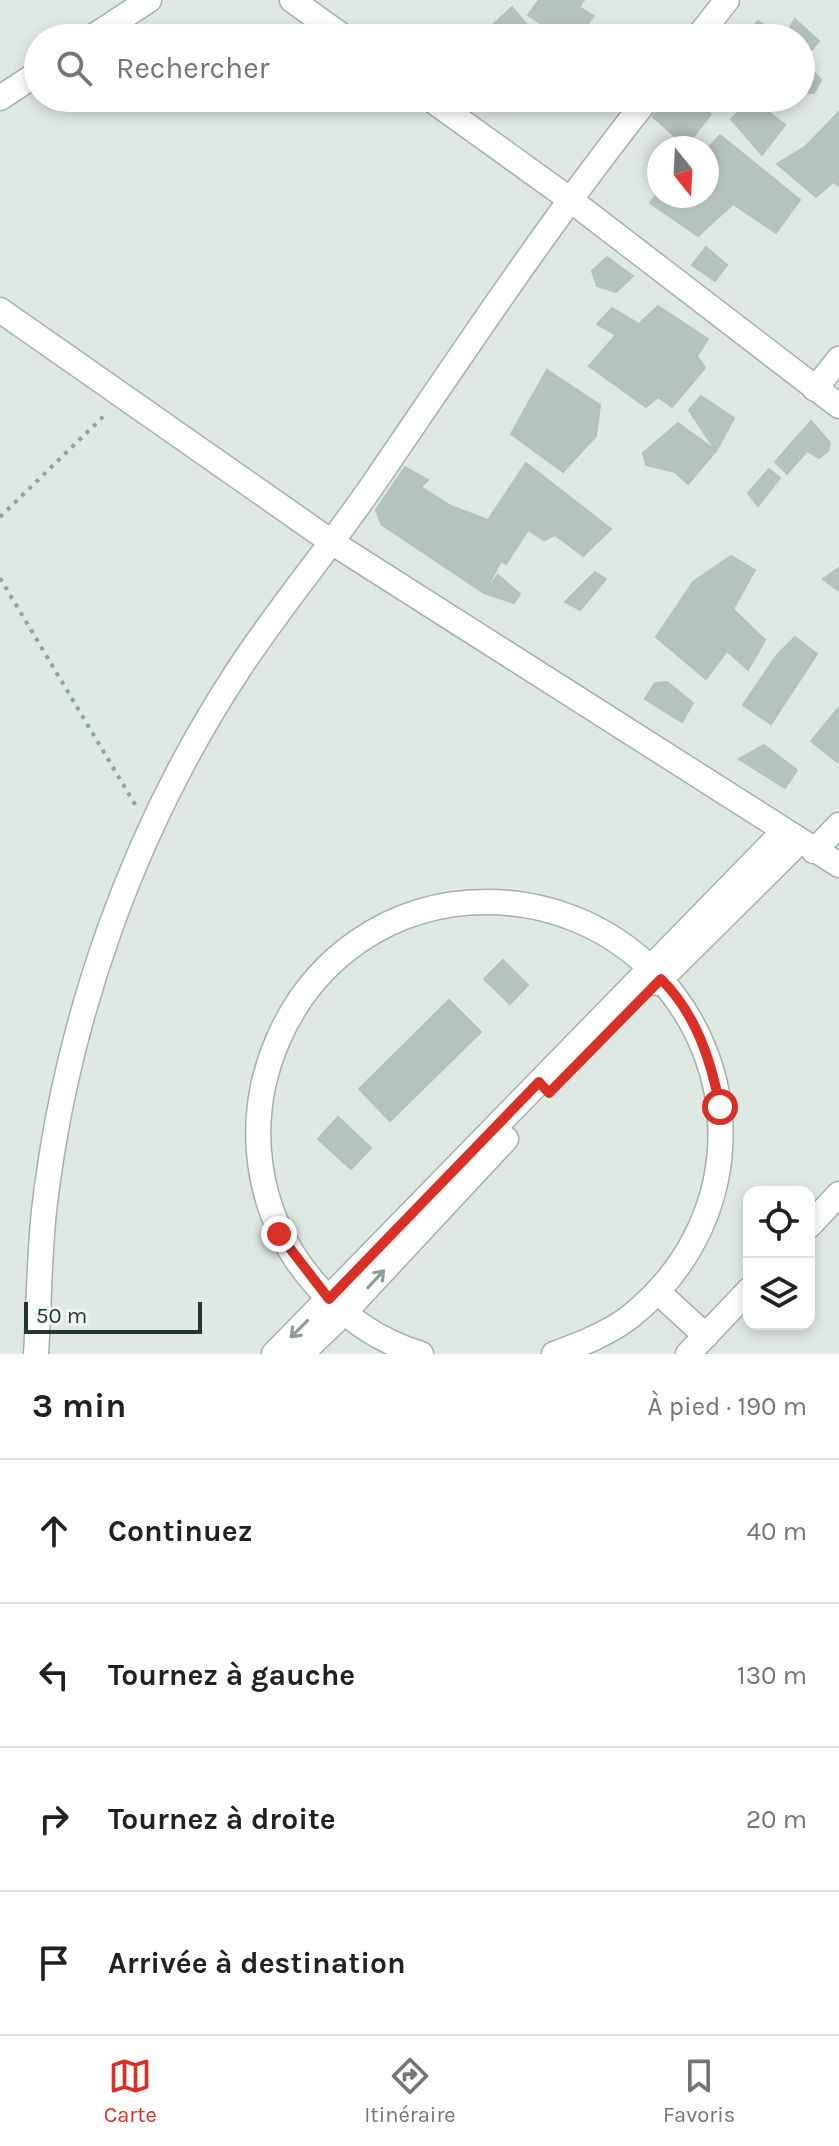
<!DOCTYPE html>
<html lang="fr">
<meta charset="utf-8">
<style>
:root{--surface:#fff;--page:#f2f2f2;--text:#202124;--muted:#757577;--line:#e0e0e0;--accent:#d93025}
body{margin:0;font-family:Karla,sans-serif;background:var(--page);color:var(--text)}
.controls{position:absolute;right:24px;bottom:24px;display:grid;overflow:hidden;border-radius:16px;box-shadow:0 4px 12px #0003}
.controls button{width:72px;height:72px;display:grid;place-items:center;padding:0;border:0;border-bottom:2px solid var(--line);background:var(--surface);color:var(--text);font:40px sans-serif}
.compass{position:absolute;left:647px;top:136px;width:72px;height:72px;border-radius:50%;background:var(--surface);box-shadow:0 4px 12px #0003;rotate:162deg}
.scale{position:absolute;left:24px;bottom:20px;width:178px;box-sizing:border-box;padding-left:8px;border:4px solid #223731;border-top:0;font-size:22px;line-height:28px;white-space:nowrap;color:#223731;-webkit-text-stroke:6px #eff6f2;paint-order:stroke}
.stop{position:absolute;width:24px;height:24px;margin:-18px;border:6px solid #d93025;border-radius:50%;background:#fff}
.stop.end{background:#d93025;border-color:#fff;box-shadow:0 2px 8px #0008}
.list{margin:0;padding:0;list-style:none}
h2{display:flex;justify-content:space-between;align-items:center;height:104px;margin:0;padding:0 32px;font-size:34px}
h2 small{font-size:26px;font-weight:400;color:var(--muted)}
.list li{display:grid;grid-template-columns:52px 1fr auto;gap:24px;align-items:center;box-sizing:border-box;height:144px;padding:0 32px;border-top:2px solid var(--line)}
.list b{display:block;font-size:30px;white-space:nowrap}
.list em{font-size:26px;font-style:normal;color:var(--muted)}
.icon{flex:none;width:44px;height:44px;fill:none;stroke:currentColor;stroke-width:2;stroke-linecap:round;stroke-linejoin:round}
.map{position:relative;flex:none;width:839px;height:1354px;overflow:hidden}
.search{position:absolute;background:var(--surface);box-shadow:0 4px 12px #0003;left:24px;right:24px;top:24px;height:88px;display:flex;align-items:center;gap:20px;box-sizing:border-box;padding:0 28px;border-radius:44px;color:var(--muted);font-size:30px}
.sheet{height:680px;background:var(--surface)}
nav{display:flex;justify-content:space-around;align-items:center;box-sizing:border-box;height:112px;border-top:2px solid var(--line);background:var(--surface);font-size:22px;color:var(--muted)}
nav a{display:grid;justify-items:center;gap:4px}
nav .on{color:var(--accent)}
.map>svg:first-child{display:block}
.building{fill:#b5c3bd;stroke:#b2c2bb;stroke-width:2}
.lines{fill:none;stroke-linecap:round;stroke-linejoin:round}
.minor-casing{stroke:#a3b0ab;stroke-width:27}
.path{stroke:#82aa9c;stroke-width:4;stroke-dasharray:4 6;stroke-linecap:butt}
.minor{stroke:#fff;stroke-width:24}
.oneway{stroke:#909b98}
.route{stroke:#d93025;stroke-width:10}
</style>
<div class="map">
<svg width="839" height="1354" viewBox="0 0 839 1354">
<rect width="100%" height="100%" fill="#dfe9e4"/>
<g class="building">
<path d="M539,0H584L579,7L594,16L580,33L587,38L481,36L512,7L536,36L545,26L528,15Z"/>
<path d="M795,19L819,41L803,60L821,80L814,93L801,92V38H743L758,21L783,38Z"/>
<path d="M668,98H693L711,114L686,146L653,117Z"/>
<path d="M752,99L785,125L762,155L731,119Z"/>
<path d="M839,112V186L811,165L819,158L805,147Z"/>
<path d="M720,135L800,200L776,233L733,204L698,236L650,203L659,191V196H707V149Z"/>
<path d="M805,147L819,158L811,165L833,182L816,197L777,164Z"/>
<path d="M706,247L727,265L715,281L692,265Z"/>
<path d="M607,257L633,276L616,292L597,286L592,271Z"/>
<path d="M658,306L708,339L697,356L705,368L672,407L658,397L646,407L589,366L616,335L597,324L612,308L639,324Z"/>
<path d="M547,370L600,405L596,436L563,472L511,434Z"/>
<path d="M701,396L734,418L716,451L689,410Z"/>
<path d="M811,421L830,443L828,451L819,458L807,451L787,474L775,462Z"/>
<path d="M678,423L716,451L688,484L675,472L646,465L643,453Z"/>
<path d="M526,463L611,529L583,556L555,535L544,540L528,530L506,564L477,544L493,527L488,520Z"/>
<path d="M405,467L428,480L421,487L451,506L488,520L493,527L477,544L501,561L484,593L381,524L376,510Z"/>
<path d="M769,469L780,478L758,506L748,493Z"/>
<path d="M731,556L755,570L733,609L765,640L748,670L727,651L706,679L656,637L693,582Z"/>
<path d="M839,568V591L823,579Z"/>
<path d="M595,572L606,579L580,610L565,602Z"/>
<path d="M498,575L520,594L514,603L484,593Z"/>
<path d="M795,637L817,654L771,724L743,705L777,655Z"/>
<path d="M667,682L693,703L682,722L645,699L655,683Z"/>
<path d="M839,707V760L837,762L811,741Z"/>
<path d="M764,745L797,770L785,788L739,759Z"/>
<path d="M503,960L528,985L510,1004L484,979Z"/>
<path d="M449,1000L481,1032L390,1121L359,1089Z"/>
<path d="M338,1117L371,1148L351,1169L318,1139Z"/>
</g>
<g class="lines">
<g class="minor-casing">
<g id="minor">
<path d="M292,0L345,38"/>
<path d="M91,38L149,0"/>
<path d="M697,38L727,0"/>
<path d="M0,98L38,73"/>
<path d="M429,98L568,198L839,406"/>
<path d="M0,310L333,543L839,865"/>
<path d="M815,389L839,359"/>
<path d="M814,851L839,825"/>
<path d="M657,983L799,842"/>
<path d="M809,1226L839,1194"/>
<path d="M658,1292L706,1336"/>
<path d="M36,1354C39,1307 39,1258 44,1211C66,1019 133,830 239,669C281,605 331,546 374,483C463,353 550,221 648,98"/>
<path d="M274,1354L783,832"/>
<path d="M301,1354L343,1314L506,1139"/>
<path d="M421,1354C379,1341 347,1319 317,1286C186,1140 288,902 487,902C547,902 606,925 649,967C751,1068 743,1226 631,1316C608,1334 581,1344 554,1354"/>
<path d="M688,1354L749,1290"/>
</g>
</g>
<g class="path">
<path d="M0,517L107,413"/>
<path d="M0,578L136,806"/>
</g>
<use href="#minor" class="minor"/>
</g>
<defs><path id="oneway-shaft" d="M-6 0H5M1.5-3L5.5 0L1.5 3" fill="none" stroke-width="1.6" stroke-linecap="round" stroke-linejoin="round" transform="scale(2)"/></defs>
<g class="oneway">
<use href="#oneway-shaft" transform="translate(376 1279) rotate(-47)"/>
<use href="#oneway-shaft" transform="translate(299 1329) rotate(135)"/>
</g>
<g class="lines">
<path class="route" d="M279,1234L329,1299L539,1082L549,1093L661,979C696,1014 711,1060 720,1107"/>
</g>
</svg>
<div class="controls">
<button><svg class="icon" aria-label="locate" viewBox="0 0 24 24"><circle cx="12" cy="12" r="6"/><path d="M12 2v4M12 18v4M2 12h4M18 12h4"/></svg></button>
<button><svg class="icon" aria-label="layers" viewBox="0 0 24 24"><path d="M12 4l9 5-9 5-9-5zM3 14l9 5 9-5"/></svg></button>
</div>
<svg class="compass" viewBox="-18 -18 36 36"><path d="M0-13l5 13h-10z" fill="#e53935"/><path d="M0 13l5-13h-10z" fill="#757577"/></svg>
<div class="scale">50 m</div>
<div class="stop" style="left:720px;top:1107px"></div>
<div class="stop end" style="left:279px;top:1234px"></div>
<div class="search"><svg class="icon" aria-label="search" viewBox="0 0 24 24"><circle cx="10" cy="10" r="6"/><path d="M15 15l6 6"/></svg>Rechercher</div>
</div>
<section class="sheet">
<h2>3 min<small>À pied · 190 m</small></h2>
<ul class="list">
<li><svg class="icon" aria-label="ahead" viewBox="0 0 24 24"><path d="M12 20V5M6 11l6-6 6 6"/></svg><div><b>Continuez</b></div><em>40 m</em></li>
<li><svg class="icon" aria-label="left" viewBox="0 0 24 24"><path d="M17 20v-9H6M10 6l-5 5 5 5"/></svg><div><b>Tournez à gauche</b></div><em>130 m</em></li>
<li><svg class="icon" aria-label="right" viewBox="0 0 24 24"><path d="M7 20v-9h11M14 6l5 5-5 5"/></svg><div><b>Tournez à droite</b></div><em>20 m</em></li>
<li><svg class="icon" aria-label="arrive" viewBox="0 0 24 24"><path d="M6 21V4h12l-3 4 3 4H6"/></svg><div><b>Arrivée à destination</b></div></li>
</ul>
</section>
<nav>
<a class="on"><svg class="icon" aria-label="map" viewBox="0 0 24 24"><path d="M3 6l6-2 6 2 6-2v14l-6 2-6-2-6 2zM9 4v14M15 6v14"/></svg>Carte</a>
<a><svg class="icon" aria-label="directions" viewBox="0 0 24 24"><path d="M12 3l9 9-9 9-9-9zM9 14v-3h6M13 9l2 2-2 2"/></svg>Itinéraire</a>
<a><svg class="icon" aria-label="saved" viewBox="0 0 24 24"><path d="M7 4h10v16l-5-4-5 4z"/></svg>Favoris</a>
</nav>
